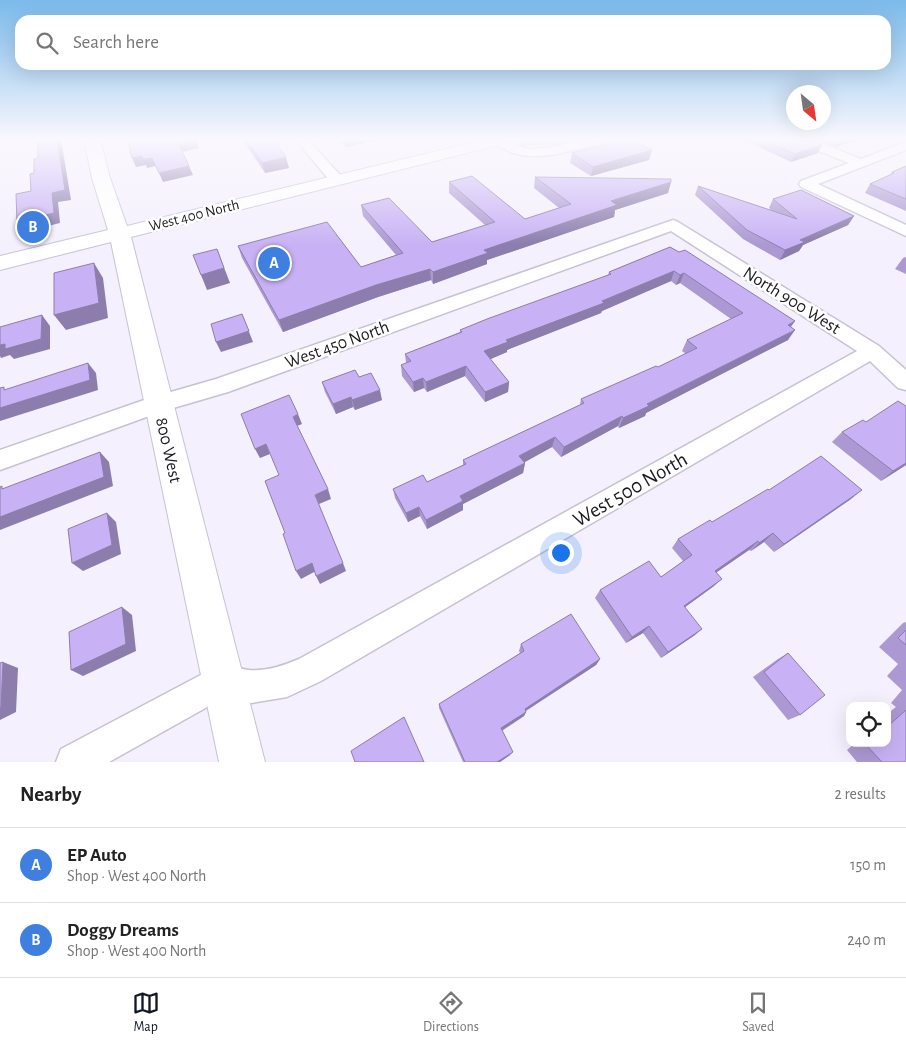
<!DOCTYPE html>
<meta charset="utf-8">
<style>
:root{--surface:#fff;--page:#f2f2f2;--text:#222;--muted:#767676;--line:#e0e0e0;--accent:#111827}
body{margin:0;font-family:"Alegreya Sans",sans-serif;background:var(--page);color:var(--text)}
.controls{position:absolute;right:15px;bottom:15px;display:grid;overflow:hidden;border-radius:10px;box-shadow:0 5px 20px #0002}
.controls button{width:45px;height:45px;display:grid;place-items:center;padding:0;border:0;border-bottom:1px solid var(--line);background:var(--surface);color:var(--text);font:25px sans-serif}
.compass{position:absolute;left:786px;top:85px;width:45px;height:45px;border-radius:50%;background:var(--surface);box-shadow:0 5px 20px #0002;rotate:151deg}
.you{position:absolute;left:560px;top:552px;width:18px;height:18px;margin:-12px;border:4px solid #fff;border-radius:50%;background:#1a73e8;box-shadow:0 0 0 8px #1a73e833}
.badge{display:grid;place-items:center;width:32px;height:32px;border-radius:50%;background:var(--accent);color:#fff;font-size:16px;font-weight:700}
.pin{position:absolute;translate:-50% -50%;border:2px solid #fff;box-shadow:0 1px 5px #0006}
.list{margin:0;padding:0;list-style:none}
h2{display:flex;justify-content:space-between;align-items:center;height:65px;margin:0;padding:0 20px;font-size:21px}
h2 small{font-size:16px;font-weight:400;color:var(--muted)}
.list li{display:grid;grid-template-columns:32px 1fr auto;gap:15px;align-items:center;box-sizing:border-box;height:75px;padding:0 20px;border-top:1px solid var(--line)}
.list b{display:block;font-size:19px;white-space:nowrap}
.list p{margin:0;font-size:16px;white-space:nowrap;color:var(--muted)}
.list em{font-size:16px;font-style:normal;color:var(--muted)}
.icon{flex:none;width:28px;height:28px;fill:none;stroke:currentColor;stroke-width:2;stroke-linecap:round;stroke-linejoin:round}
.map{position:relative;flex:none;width:906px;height:762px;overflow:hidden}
.search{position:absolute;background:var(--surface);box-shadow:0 5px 20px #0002;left:15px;right:15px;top:15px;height:55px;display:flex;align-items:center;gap:12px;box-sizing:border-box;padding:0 18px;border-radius:15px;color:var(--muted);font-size:19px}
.sheet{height:215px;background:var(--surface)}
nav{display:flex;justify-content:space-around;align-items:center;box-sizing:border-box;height:70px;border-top:1px solid var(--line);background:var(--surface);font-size:14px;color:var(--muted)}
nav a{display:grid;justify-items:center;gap:2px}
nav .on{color:var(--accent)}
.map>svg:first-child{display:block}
.green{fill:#95d2a6}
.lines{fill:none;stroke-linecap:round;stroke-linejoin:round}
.street-casing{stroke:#c7c2d2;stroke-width:3}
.secondary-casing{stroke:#c7c2d2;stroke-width:2}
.street{fill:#fff;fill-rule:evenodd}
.secondary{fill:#fff;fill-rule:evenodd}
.wall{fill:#ac99d3}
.shaded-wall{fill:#8c7dac}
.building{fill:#c8b2f5;stroke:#8c7dac}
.labels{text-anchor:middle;stroke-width:5;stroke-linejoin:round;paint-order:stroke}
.far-street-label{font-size:15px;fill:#1c1a20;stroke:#fff}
.street-label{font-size:18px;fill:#1c1a20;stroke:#fff}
.near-street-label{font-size:21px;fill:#1c1a20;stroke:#fff}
</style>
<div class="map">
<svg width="906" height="762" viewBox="0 0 906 762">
<rect width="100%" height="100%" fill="#f4f0fd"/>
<path class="green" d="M534,139H576L556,144L522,146V142Z"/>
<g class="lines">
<g class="street-casing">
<g id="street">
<path d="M295,139H307L341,176L343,179L341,182H331Z"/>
<path d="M494,139C509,139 515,148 531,149C557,149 581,137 606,139L604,142C569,151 526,168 495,143Z"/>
<path d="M795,139H811L861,159L906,142V150L818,184L906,225V236L801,187L799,184L801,181L849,163L797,142Z"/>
<path d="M673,220L678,222L879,346L906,370V390L898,388L870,361L321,681L287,697L251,703L225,697L109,762H56L61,749L212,669C229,661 232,668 249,670C265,672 285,665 299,659L857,351L671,231L228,392L163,411L0,470V450L150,398L216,379Z"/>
</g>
</g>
<g class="secondary-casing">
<path id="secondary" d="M84,139H100L110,178L127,226L487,139H513L511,142L131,237L265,762H219L111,242L0,270V256L108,230L92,178Z"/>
</g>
<use href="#street" class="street"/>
<use href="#secondary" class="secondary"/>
</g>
<g class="wall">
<path d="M242,139H274L289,168L265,173Z"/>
<path d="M338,139H383L346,147Z"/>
<path d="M742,139H806L822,145L818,153L791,162Z"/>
<path d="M815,139H859L836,147Z"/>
<path d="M652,150L649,160L591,176L570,163L572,153Z"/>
<path d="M906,166V211L865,193L870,184L890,175L892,172Z"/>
<path d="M535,177L671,182L668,193L615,210L614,217L487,260V264L433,284L431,280L378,297L283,332L242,258L238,246L361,267L396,255L363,216L361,205L432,242L485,225L449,193V182L525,219L559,208L534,188Z"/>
<path d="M698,186L771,210L769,208L773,199L854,216L848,225L803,245L799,251L780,260L743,239L695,195Z"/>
<path d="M670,247L791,327L788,340L646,413L645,416L619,428L618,426L561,457L552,447L524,462L525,463L523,473L463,504V510L427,529L420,516L408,522L395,498L393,489L427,482L463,465V460L580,405L581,399L658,367L686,354L682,351L687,340L731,319L680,283L676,285L671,281L602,311L601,313L507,350V352L490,359L509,382L508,392L485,402L465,376L427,392L424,388L414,392L402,376L401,365L406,363L405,354L460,332V330L608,275L609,272Z"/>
<path d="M906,257V274L895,269L903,258Z"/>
<path d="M359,377L382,400L355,410L353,407L336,414L325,392L322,382Z"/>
<path d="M906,406V465L881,481L832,442L842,432Z"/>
<path d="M851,499L774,552L764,542L751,551L749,550L716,572L714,586L685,607L695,635L661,658L643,633L626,643L595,598L600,590L661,577L683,561L672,548L678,539L712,522Z"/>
<path d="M906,622V762H857L847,750L855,743H887V714L896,707L891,703L902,690L887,676L898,664L879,647L903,623Z"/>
<path d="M521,644L600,659L596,665L526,711V712L524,716L502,731L510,755L500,762H463L439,708V704L520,653L519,651Z"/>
<path d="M788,653L800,715L788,720L753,677L778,659Z"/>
</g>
<g class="shaded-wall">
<path d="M57,139H61L71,200L58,202L60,223L24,232L17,222L52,193Z"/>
<path d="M196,139L199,148L182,152L178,143Z"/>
<path d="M351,139H383L346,147L345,140Z"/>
<path d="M840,139H859L836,147Z"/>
<path d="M822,145L818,153L791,162L795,154Z"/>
<path d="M652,150L649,160L591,176L593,167Z"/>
<path d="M142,156L152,158L156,166L147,168L146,165L136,167L132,158Z"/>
<path d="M286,157L289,168L265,173L262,163Z"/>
<path d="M189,166L193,175L163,182L159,173Z"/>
<path d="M671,182L668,193L615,210L614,217L487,260V264L433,284V272L484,250L611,201Z"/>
<path d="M854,216L848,225L803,245L799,251L780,260L785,250L800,240Z"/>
<path d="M217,249L230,283L207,290L201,275Z"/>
<path d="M94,263L103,278L108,318L66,330L54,315Z"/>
<path d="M430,269L431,280L378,297L283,332L279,320L376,285Z"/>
<path d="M674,271L671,281L602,311L601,313L507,350V352L484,362V351L506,340L602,301Z"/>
<path d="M684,273L680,283L676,285L680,275Z"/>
<path d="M242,314L253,342L221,352L216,342Z"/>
<path d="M42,315L50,326V349L14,359L10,355L1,358L0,356V345L5,344Z"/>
<path d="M795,321L788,331V325Z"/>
<path d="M795,330L788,340L646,413L645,416L619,428L623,418L647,404Z"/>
<path d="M88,363L96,373L98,390L0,421V408Z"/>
<path d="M466,366L465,376L427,392L426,382Z"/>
<path d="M423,378L424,388L414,392L413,382Z"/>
<path d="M509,382L508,392L485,402V392Z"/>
<path d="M380,390L382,400L355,410L352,400Z"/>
<path d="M351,397L353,407L336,414L333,404Z"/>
<path d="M298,414L302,424L297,426L293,417Z"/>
<path d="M622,416L618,426L561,457L564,447Z"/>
<path d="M555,437L552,447L518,466L519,456Z"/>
<path d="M266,444L270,454L260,458L255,449Z"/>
<path d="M100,452L109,462L113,486L0,530V517Z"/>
<path d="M525,463L523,473L463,504V510L427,529L426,520L460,496Z"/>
<path d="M906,463V465L881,481L893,471Z"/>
<path d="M328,489L331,499L319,504L315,495Z"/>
<path d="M862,490L851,499L774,552L784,544Z"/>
<path d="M419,507L420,516L408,522L406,513Z"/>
<path d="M107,513L116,522L121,554L83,571L72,563Z"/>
<path d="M773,533L764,542L751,551L759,543Z"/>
<path d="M758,541L749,550L707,579L715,571Z"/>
<path d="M312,563L316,571L301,579L296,571Z"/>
<path d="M343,563L346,571L320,584L316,576Z"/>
<path d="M722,579L714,586L677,613L684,606Z"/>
<path d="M122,607L132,615L136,651L83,676L71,670Z"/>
<path d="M649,626L643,633L626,643L632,637Z"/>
<path d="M702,629L695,635L661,658L668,652Z"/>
<path d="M600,659L596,665L522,713L525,709Z"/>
<path d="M3,662L18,668L16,712L0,720V708Z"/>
<path d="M526,712L524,716L499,732L501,728Z"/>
<path d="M513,752L510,755L500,762H497Z"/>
</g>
<g class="building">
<path d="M38,139H57L65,190L52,193L54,213L17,222L16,194L31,191L30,174L34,173V159L38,158Z"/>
<path d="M127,139H196L178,143L189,166L159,173L152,158L143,159L142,156L132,158Z"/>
<path d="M246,139H274L286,157L262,163Z"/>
<path d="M629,139H631L652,150L593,167L572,153Z"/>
<path d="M761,139H806L822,145L795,154Z"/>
<path d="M906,166V199L870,184L894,173L892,172Z"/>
<path d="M472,176L525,219L571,204L535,177L671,179V182L611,201L617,205L484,250L488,253L433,272L430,269L376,285L279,320L238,246L327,222L361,267L403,253L361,205L389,198L432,242L495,222L449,182Z"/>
<path d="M698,186L797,219L773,199L801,190L854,216L800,240L805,242L785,250L747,230Z"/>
<path d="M670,247L679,252L685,250L795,321L788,325L795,330L647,404L649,406L623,418L622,416L564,447L555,437L519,456L525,463L460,496L463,501L426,520L419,507L406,513L393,489L423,475L427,482L466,464L463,460L584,403L581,399L656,366L658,367L697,348L687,340L743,313L684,273L680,275L674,271L602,301L604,303L506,340L508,342L484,351L509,382L485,392L466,366L426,382L423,378L413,382L401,365L411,361L405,354L462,332L460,330L487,319L611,274L609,272Z"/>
<path d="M217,249L224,268L201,275L193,255Z"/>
<path d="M94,263L99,303L54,315V273Z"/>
<path d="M242,314L249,331L216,342L211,324Z"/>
<path d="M42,315L41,339L5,349V344L0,345V327Z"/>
<path d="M88,363L90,380L0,408V388L4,387V390Z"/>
<path d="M355,370L359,377L371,373L380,390L352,400L351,397L333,404L322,382Z"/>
<path d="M289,395L298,414L293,417L328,489L315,495L343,563L316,576L312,563L296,571L283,534L285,533L265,481L279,475L266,444L255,449L241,414Z"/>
<path d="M898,401L906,406V463L893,471L842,432L863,420L866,422Z"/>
<path d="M100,452L104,477L0,517V487L2,486V489Z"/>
<path d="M821,456L862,490L784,544L773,533L759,543L758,541L715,571L722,579L684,606L702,629L668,652L649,626L632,637L600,590L649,561L661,577L692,555L678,539L710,520L712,522L768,489L769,490Z"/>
<path d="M107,513L112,545L72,563L68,529Z"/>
<path d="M122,607L126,644L71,670L69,632Z"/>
<path d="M571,614L600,659L525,709L526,712L501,728L513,752L497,762H465L439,704L524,651L521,644Z"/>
<path d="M906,630V645L898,638Z"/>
<path d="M788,653L825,695L800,715L764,672Z"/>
<path d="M3,662L1,708H0V663Z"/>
<path d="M906,710V762H882L867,746L870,743H887V727Z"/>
<path d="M404,717L424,762H355L351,751Z"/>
</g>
<linearGradient id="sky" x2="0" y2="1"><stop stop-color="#7bbaeb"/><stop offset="0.57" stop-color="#faf8fe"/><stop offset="1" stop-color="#faf8fe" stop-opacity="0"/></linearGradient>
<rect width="906" height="245" fill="url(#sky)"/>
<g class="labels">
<g class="far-street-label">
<text transform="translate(194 215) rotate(-14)" y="5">West 400 North</text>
</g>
<g class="street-label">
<text transform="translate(792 300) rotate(32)" y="6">North 900 West</text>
<text transform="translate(337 344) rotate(-20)" y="6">West 450 North</text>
<text transform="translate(169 450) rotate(77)" y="6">800 West</text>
</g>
<g class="near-street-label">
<text transform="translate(630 489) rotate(-30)" y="7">West 500 North</text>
</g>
</g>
</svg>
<div class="controls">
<button><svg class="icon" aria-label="locate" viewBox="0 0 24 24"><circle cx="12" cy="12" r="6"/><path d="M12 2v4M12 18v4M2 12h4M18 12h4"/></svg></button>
</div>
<svg class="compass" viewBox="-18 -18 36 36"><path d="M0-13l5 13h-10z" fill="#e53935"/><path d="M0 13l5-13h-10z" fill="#767676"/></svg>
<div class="you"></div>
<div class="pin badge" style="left:274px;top:263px;background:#3f7fe0">A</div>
<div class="pin badge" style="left:33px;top:227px;background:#3f7fe0">B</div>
<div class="search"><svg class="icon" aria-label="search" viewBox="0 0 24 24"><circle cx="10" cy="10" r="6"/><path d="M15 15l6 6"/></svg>Search here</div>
</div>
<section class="sheet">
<h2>Nearby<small>2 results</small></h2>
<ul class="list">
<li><span class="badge" style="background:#3f7fe0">A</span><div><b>EP Auto</b><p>Shop · West 400 North</p></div><em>150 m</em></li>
<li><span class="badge" style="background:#3f7fe0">B</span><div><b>Doggy Dreams</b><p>Shop · West 400 North</p></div><em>240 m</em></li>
</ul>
</section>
<nav>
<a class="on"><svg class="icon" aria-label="map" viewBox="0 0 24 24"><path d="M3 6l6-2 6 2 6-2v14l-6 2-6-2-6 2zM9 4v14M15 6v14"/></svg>Map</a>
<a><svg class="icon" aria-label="directions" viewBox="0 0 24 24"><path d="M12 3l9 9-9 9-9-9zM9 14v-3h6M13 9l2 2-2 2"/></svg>Directions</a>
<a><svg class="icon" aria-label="saved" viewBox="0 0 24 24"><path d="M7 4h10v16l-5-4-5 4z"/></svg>Saved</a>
</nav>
